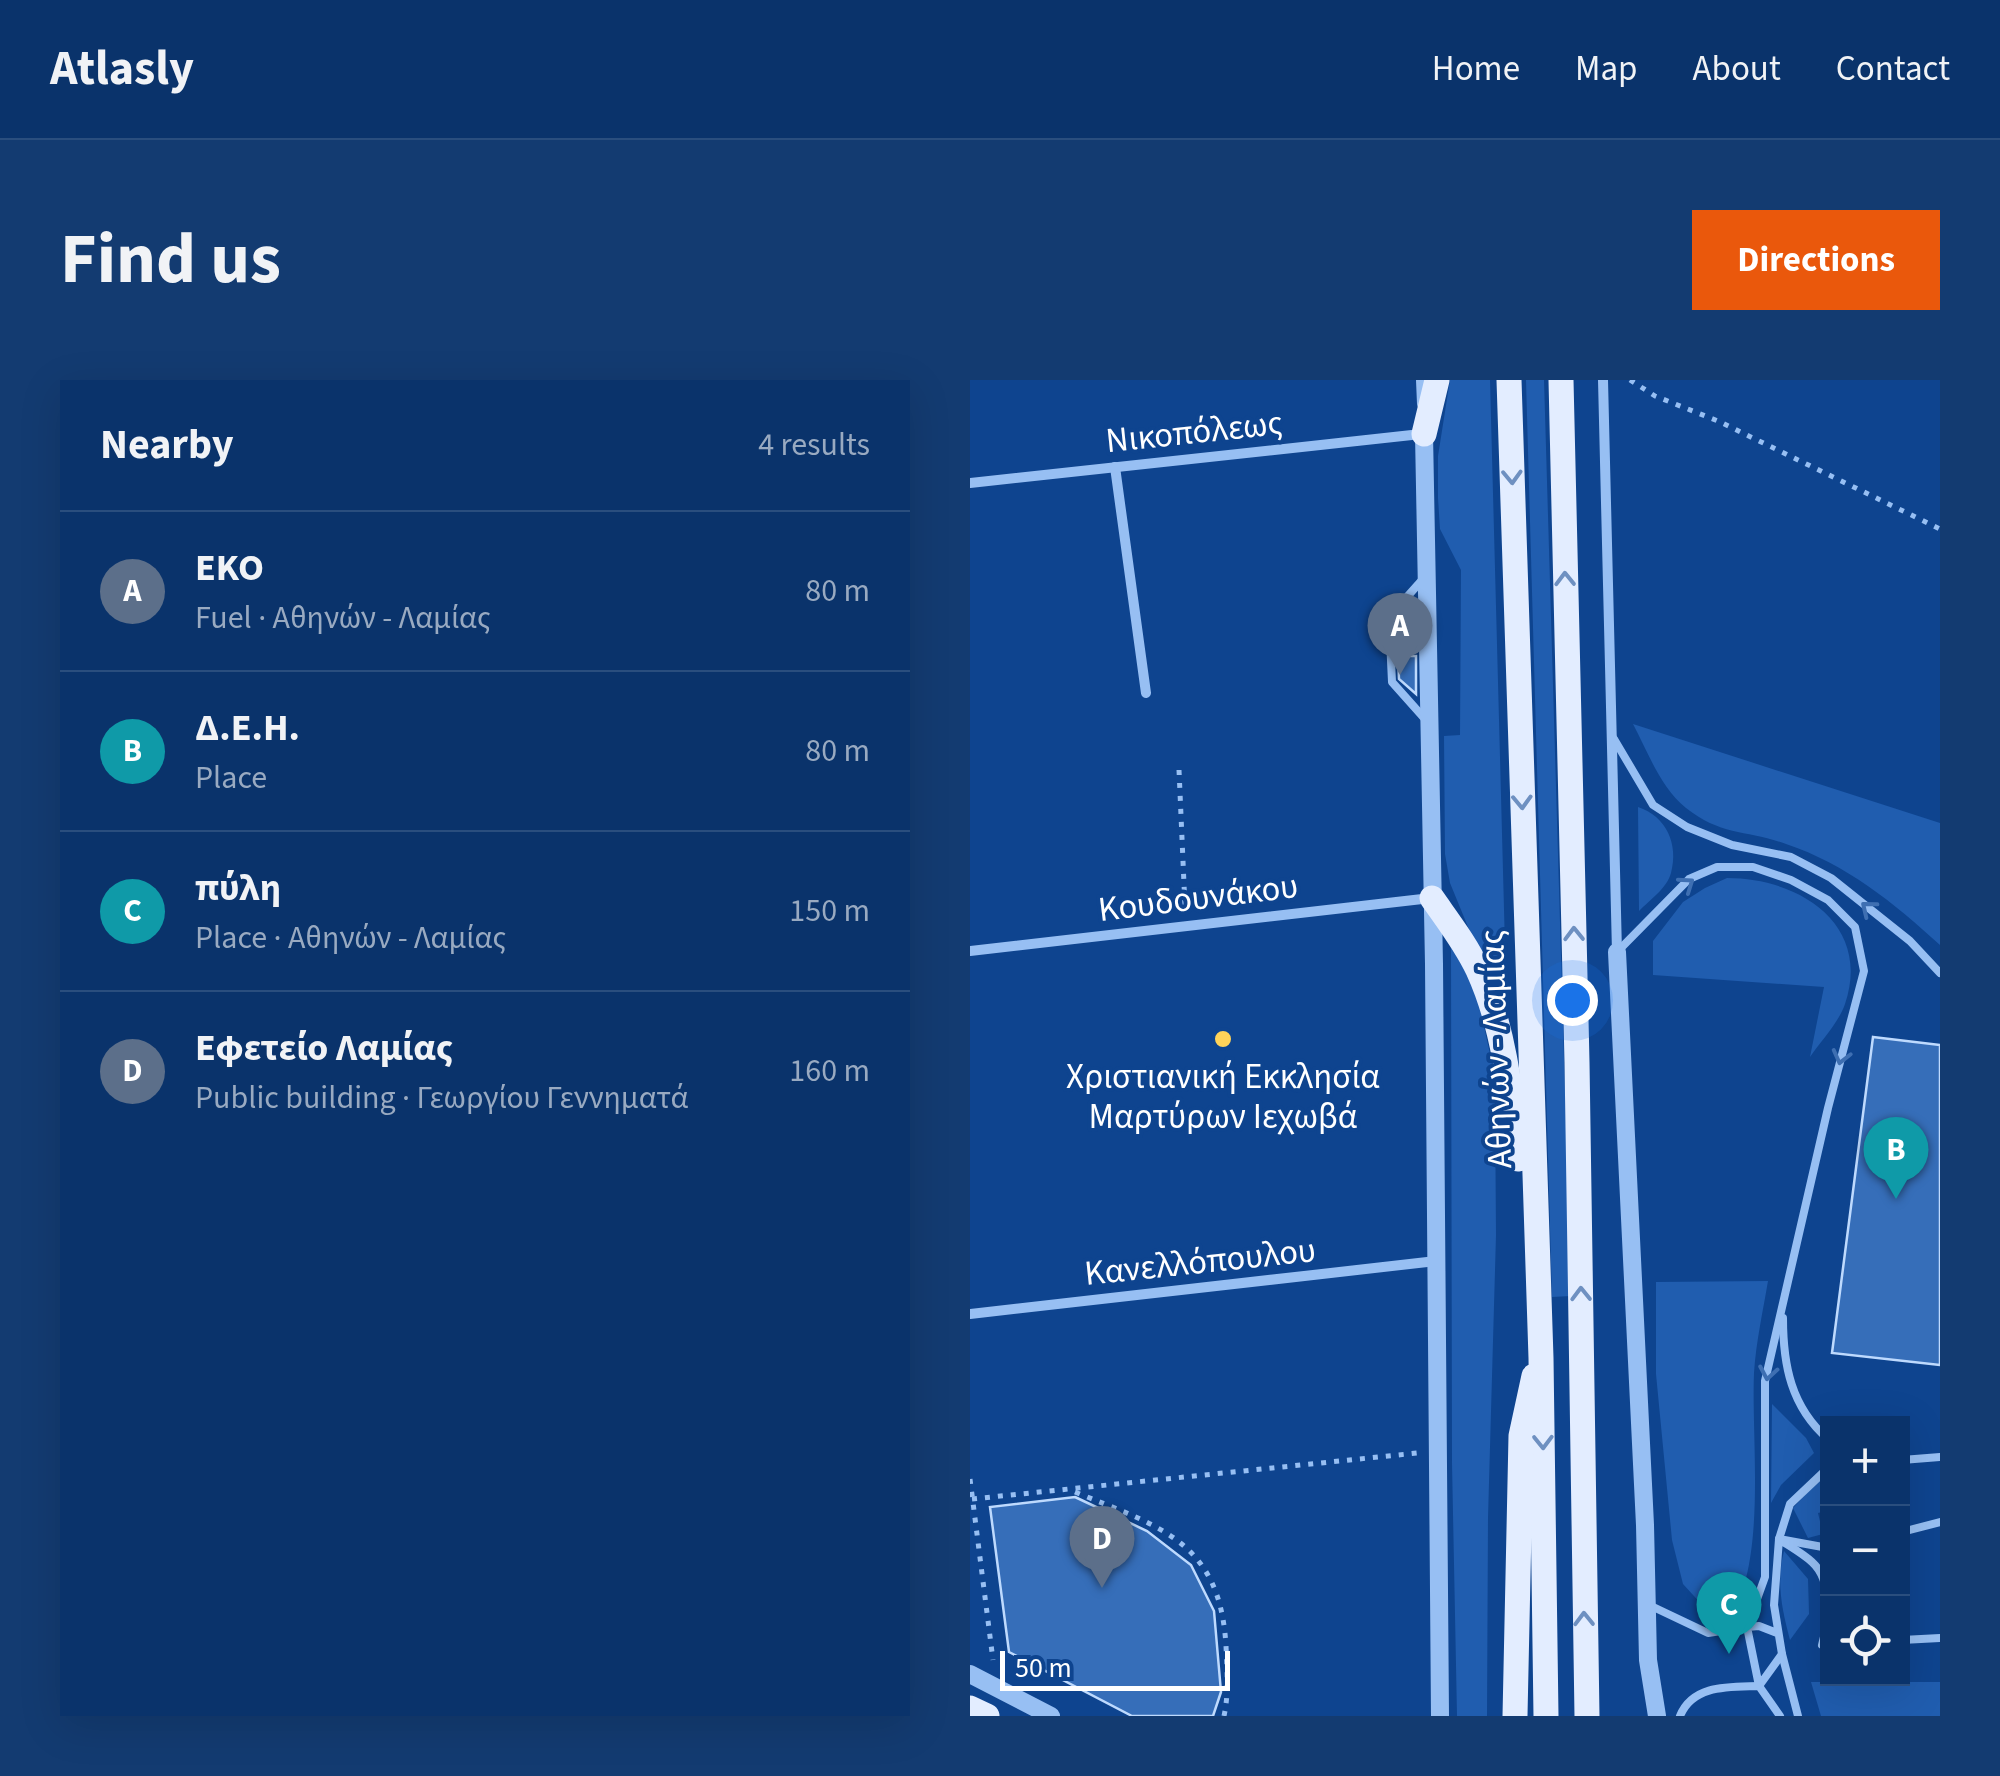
<!DOCTYPE html>
<meta charset="utf-8">
<style>
:root{--surface:#0a336b;--page:#133b71;--text:#f1f3f6;--muted:#99aac1;--line:#2a4e7e;--accent:#ea580c}
body{margin:0;font-family:"Source Sans 3",sans-serif;background:var(--page);color:var(--text)}
.controls{position:absolute;right:30px;bottom:30px;display:grid;overflow:hidden;border-radius:0px;box-shadow:0 10px 40px #0002}
.controls button{width:90px;height:90px;display:grid;place-items:center;padding:0;border:0;border-bottom:2px solid var(--line);background:var(--surface);color:var(--text);font:50px sans-serif}
.scale{position:absolute;left:30px;bottom:25px;width:230px;box-sizing:border-box;padding-left:10px;border:5px solid #fff;border-top:0;font-size:28px;line-height:35px;white-space:nowrap;color:#fff;-webkit-text-stroke:8px #0e448f;paint-order:stroke}
.you{position:absolute;left:602px;top:620px;width:35px;height:35px;margin:-25px;border:8px solid #fff;border-radius:50%;background:#1a73e8;box-shadow:0 0 0 15px #1a73e833}
.badge{display:grid;place-items:center;width:65px;height:65px;border-radius:50%;background:var(--accent);color:#fff;font-size:32px;font-weight:700}
.pin{position:absolute;translate:-50% -82px;filter:drop-shadow(0 2px 5px #0008)}
.pin::after{content:'';position:absolute;top:52px;width:35px;height:30px;background:inherit;clip-path:polygon(0 0,100% 0,50% 100%)}
.list{margin:0;padding:0;list-style:none}
h2{display:flex;justify-content:space-between;align-items:center;height:130px;margin:0;padding:0 40px;font-size:42px}
h2 small{font-size:32px;font-weight:400;color:var(--muted)}
.list li{display:grid;grid-template-columns:65px 1fr auto;gap:30px;align-items:center;box-sizing:border-box;height:160px;padding:0 40px;border-top:2px solid var(--line)}
.list b{display:block;font-size:38px;white-space:nowrap}
.list p{margin:0;font-size:32px;white-space:nowrap;color:var(--muted)}
.list em{font-size:32px;font-style:normal;color:var(--muted)}
.icon{flex:none;width:55px;height:55px;fill:none;stroke:currentColor;stroke-width:2;stroke-linecap:round;stroke-linejoin:round}
.map{position:relative;flex:none;width:970px;height:1336px;overflow:hidden;border-radius:0px}
header{display:flex;align-items:center;gap:60px;box-sizing:border-box;height:140px;padding:0 50px;background:var(--surface);border-bottom:2px solid var(--line)}
header strong{font-size:48px}
nav{display:flex;gap:55px;margin-inline-start:auto;font-size:35px}
.intro{display:flex;align-items:center;justify-content:space-between;box-sizing:border-box;height:240px;padding:0 60px}
h1{margin:0;font-size:70px}
.button{padding:25px 45px;border-radius:0px;background:var(--accent);color:#fff;font-size:35px;font-weight:700}
main{display:flex;gap:60px;padding:0 60px}
aside{flex:1;background:var(--surface);border-radius:0px;box-shadow:0 10px 40px #0002}
.map>svg:first-child{display:block}
.green{fill:#205daf}
.building{fill:#366eb9;stroke:#bedafe;stroke-width:2.5}
.lines{fill:none;stroke-linecap:round;stroke-linejoin:round}
.path{stroke:#97bff3;stroke-width:5;stroke-dasharray:5 8;stroke-linecap:butt}
.service{stroke:#97bff3;stroke-width:8}
.minor{stroke:#97bff3;stroke-width:10}
.tertiary{stroke:#97bff3;stroke-width:18}
.primary{stroke:#e3edff;stroke-width:25}
.oneway{stroke:#6e90c1}
.oneway2{stroke:#3e6fb2}
.poi-dot{fill:#ffd359;stroke:#0e448f;stroke-width:4}
.labels{text-anchor:middle;stroke-width:8;stroke-linejoin:round;paint-order:stroke}
.street-label{font-size:35px;fill:#fff;stroke:#0e448f}
.poi-label{font-size:35px;fill:#fff;stroke:#0e448f}
</style>
<header>
<strong>Atlasly</strong>
<nav><a>Home</a><a>Map</a><a>About</a><a>Contact</a></nav>
</header>
<div class="intro"><h1>Find us</h1><a class="button">Directions</a></div>
<main>
<aside>
<h2>Nearby<small>4 results</small></h2>
<ul class="list">
<li><span class="badge" style="background:#5c6f8a">A</span><div><b>EKO</b><p>Fuel · Αθηνών - Λαμίας</p></div><em>80 m</em></li>
<li><span class="badge" style="background:#0f9aa8">B</span><div><b>Δ.Ε.Η.</b><p>Place</p></div><em>80 m</em></li>
<li><span class="badge" style="background:#0f9aa8">C</span><div><b>πύλη</b><p>Place · Αθηνών - Λαμίας</p></div><em>150 m</em></li>
<li><span class="badge" style="background:#5c6f8a">D</span><div><b>Εφετείο Λαμίας</b><p>Public building · Γεωργίου Γεννηματά</p></div><em>160 m</em></li>
</ul>
</aside>
<div class="map">
<svg width="970" height="1336" viewBox="0 0 970 1336">
<rect width="100%" height="100%" fill="#0e448f"/>
<g class="green">
<path d="M480,0H520L537,642L480,503L475,474L474,356L490,355L491,190L470,149L468,118V76Z"/>
<path d="M556,0H574L601,916L582,917Z"/>
<path d="M663,344L970,443V565C924,523 876,484 816,464C778,450 751,456 716,428C690,407 678,372 663,344Z"/>
<path d="M668,427C696,436 709,464 701,493C697,508 680,520 669,531Z"/>
<path d="M757,498C829,498 902,544 875,624C869,642 851,661 840,677L854,607L683,595V561L713,522L735,508Z"/>
<path d="M481,568L494,582L510,628L522,683L525,718L526,855L518,1138L517,1336H487L482,1083Z"/>
<path d="M798,901C793,931 786,962 784,993C781,1061 798,1187 757,1241L734,1227L713,1204L702,1160L686,994V902Z"/>
<path d="M802,1024L836,1058L844,1073L811,1105L801,1123Z"/>
<path d="M857,1097V1131L848,1133L853,1154L838,1158L823,1128L848,1101Z"/>
<path d="M814,1171L838,1199L839,1234L820,1260C812,1230 806,1202 814,1171Z"/>
<path d="M841,1302H970V1336H851Z"/>
</g>
<g class="building">
<path d="M428,276H446V314L429,299Z"/>
<path d="M903,657L970,665V985L862,973Z"/>
<path d="M105,1117L177,1151L221,1185L244,1231L251,1312L243,1336H162L39,1272L20,1127Z"/>
</g>
<g class="lines">
<g class="path">
<path d="M660,0L685,16L748,41L970,149"/>
<path d="M209,390L215,527"/>
<path d="M0,1099L23,1280"/>
<path d="M105,1112C190,1147 250,1161 256,1266C257,1289 259,1313 254,1336"/>
<path d="M2,1119L447,1073"/>
</g>
<g class="service">
<path d="M453,199L419,237L422,302L455,339"/>
<path d="M644,359L683,425L717,447L762,465L821,477L861,498L940,561L970,593"/>
<path d="M647,572L719,499L747,487H783L821,500L858,520L885,547L894,591L858,728L795,1001V1197L777,1247L738,1253L679,1225"/>
<path d="M813,938C813,985 821,1027 858,1059"/>
<path d="M932,1080L970,1077"/>
<path d="M858,1088L820,1124L809,1159L858,1168"/>
<path d="M932,1152L970,1142"/>
<path d="M807,1253L789,1246L777,1247L789,1306L812,1274L804,1225L809,1159C819,1166 832,1173 842,1182C863,1201 859,1240 852,1265H858"/>
<path d="M932,1260L970,1258"/>
<path d="M812,1274L828,1336"/>
<path d="M710,1336C723,1304 760,1307 789,1306L810,1336"/>
</g>
<g class="minor">
<path d="M451,0L452,24"/>
<path d="M633,0L647,572"/>
<path d="M145,87L176,313"/>
<path d="M0,103L451,54"/>
<path d="M0,571L461,518"/>
<path d="M0,934L466,881"/>
</g>
<g class="tertiary">
<path d="M454,54L464,584L470,1336"/>
<path d="M647,572L675,1145L678,1280L687,1336"/>
<path d="M0,1294L81,1336"/>
</g>
<g class="primary">
<path d="M539,0L571,978L576,1336"/>
<path d="M591,0L607,682L617,1336"/>
<path d="M454,54L467,0"/>
<path d="M462,518C478,541 496,564 508,590C535,649 541,716 548,779"/>
<path d="M0,1328L17,1336"/>
<path d="M545,1336L551,1056L564,996"/>
</g>
</g>
<defs><path id="oneway-chevron" d="M-2-3.5L2.5 0L-2 3.5" fill="none" stroke-width="1.6" stroke-linecap="round" stroke-linejoin="round" transform="scale(2.5)"/></defs>
<g class="oneway">
<use href="#oneway-chevron" transform="translate(542 97) rotate(88)"/>
<use href="#oneway-chevron" transform="translate(595 199) rotate(-91)"/>
<use href="#oneway-chevron" transform="translate(552 422) rotate(88)"/>
<use href="#oneway-chevron" transform="translate(604 554) rotate(-91)"/>
<use href="#oneway-chevron" transform="translate(611 914) rotate(-91)"/>
<use href="#oneway-chevron" transform="translate(573 1062) rotate(89)"/>
<use href="#oneway-chevron" transform="translate(614 1239) rotate(-91)"/>
</g>
<g class="oneway2">
<use href="#oneway-chevron" transform="translate(717 504) rotate(-35)"/>
<use href="#oneway-chevron" transform="translate(898 528) rotate(-141)"/>
<use href="#oneway-chevron" transform="translate(871 677) rotate(104)"/>
<use href="#oneway-chevron" transform="translate(798 993) rotate(100)"/>
</g>
<circle class="poi-dot" cx="253" cy="659" r="10"/>
<g class="labels">
<g class="street-label">
<text transform="translate(224 51) rotate(-6)" y="12">Νικοπόλεως</text>
<text transform="translate(228 517) rotate(-7)" y="12">Κουδουνάκου</text>
<text transform="translate(525 669) rotate(-92)" y="12">Αθηνών - Λαμίας</text>
<text transform="translate(230 881) rotate(-6)" y="12">Κανελλόπουλου</text>
</g>
<g class="poi-label">
<text x="253" y="708">Χριστιανική Εκκλησία<tspan x="253" dy="40">Μαρτύρων Ιεχωβά</tspan></text>
</g>
</g>
</svg>
<div class="controls">
<button>+</button>
<button>−</button>
<button><svg class="icon" aria-label="locate" viewBox="0 0 24 24"><circle cx="12" cy="12" r="6"/><path d="M12 2v4M12 18v4M2 12h4M18 12h4"/></svg></button>
</div>
<div class="scale">50 m</div>
<div class="you"></div>
<div class="pin badge" style="left:430px;top:295px;background:#5c6f8a">A</div>
<div class="pin badge" style="left:926px;top:819px;background:#0f9aa8">B</div>
<div class="pin badge" style="left:759px;top:1274px;background:#0f9aa8">C</div>
<div class="pin badge" style="left:132px;top:1208px;background:#5c6f8a">D</div>
</div>
</main>
